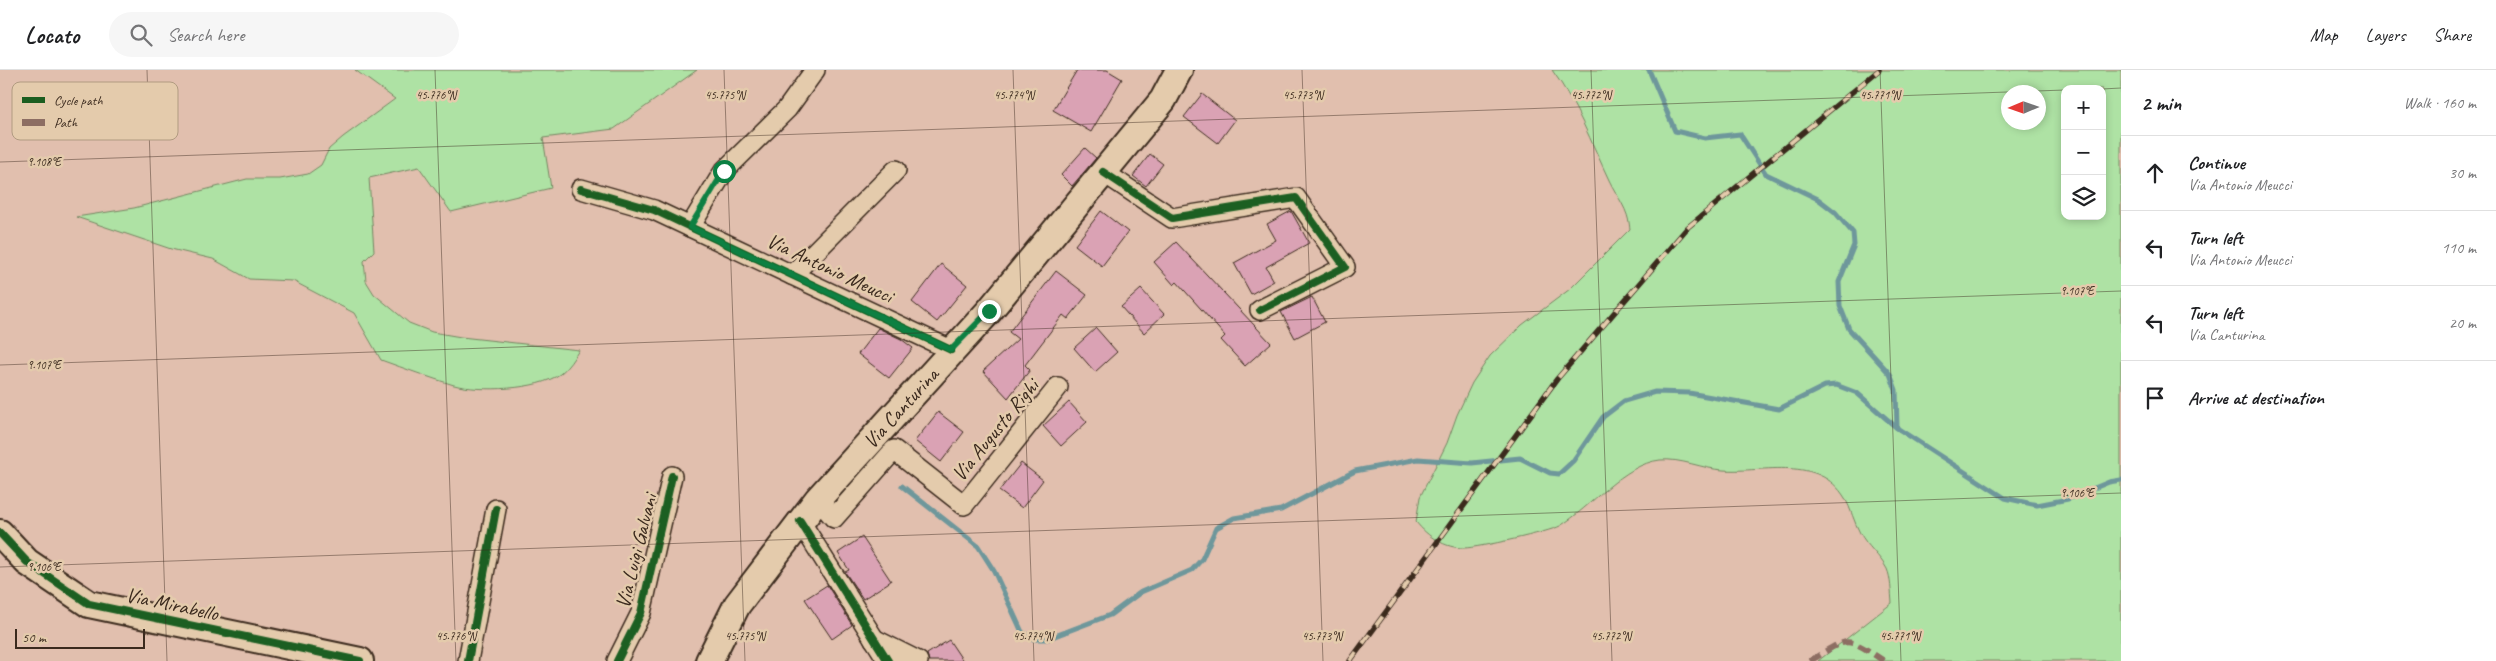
<!DOCTYPE html>
<meta charset="utf-8">
<style>
:root{--surface:#fff;--page:#f6f6f6;--text:#202124;--muted:#757577;--line:#e0e0e0}
body{margin:0;font-family:Caveat,sans-serif;background:var(--page);color:var(--text)}
.controls{position:absolute;right:15px;top:15px;display:grid;overflow:hidden;border-radius:10px;box-shadow:0 2px 8px #0003}
.controls button{width:45px;height:45px;display:grid;place-items:center;padding:0;border:0;border-bottom:1px solid var(--line);background:var(--surface);color:var(--text);font:25px sans-serif}
.compass{position:absolute;left:2001px;top:15px;width:45px;height:45px;border-radius:50%;background:var(--surface);box-shadow:0 2px 8px #0003;rotate:268deg}
.scale{position:absolute;left:15px;bottom:12px;width:130px;box-sizing:border-box;padding-left:5px;border:2px solid #3b2a1e;border-top:0;font-size:14px;line-height:18px;white-space:nowrap;color:#3b2a1e;-webkit-text-stroke:4px #e4cbac;paint-order:stroke}
.stop{position:absolute;width:15px;height:15px;margin:-11px;border:4px solid #0b8043;border-radius:50%;background:#fff}
.stop.end{background:#0b8043;border-color:#fff;box-shadow:0 1px 5px #0008}
.list{margin:0;padding:0;list-style:none}
h2{display:flex;justify-content:space-between;align-items:center;height:65px;margin:0;padding:0 20px;font-size:21px}
h2 small{font-size:16px;font-weight:400;color:var(--muted)}
.list li{display:grid;grid-template-columns:32px 1fr auto;gap:15px;align-items:center;box-sizing:border-box;height:75px;padding:0 20px;border-top:1px solid var(--line)}
.list b{display:block;font-size:19px;white-space:nowrap}
.list p{margin:0;font-size:16px;white-space:nowrap;color:var(--muted)}
.list em{font-size:16px;font-style:normal;color:var(--muted)}
.icon{flex:none;width:28px;height:28px;fill:none;stroke:currentColor;stroke-width:2;stroke-linecap:round;stroke-linejoin:round}
.map{position:relative;flex:none;width:2121px;height:591px;overflow:hidden}
header{display:flex;align-items:center;gap:30px;box-sizing:border-box;height:70px;padding:0 25px;background:var(--surface);border-bottom:1px solid var(--line)}
header strong{font-size:24px}
nav{display:flex;gap:28px;margin-inline-start:auto;font-size:18px}
.search{width:350px;height:45px;background:var(--page);display:flex;align-items:center;gap:12px;box-sizing:border-box;padding:0 18px;border-radius:28px;color:var(--muted);font-size:19px}
main{display:flex}
aside{flex:1;background:var(--surface)}
.map>svg:first-child{display:block}
.green{fill:#aee2a4;stroke:#748661;fill-rule:evenodd}
.lines{fill:none;stroke-linecap:round;stroke-linejoin:round}
.stream{stroke:#6e979b;stroke-width:5}
.building{fill:#daa2b4;stroke:#3b2a1e}
.street-casing{stroke:#3b2a1e;stroke-width:22}
.secondary-casing{stroke:#3b2a1e;stroke-width:30}
.street{stroke:#e4cbac;stroke-width:19}
.secondary{stroke:#e4cbac;stroke-width:26}
.rail-casing{stroke:#3b2a1e;stroke-width:5.5}
.rail{stroke:#e4cbac;stroke-width:4;stroke-dasharray:11;stroke-linecap:butt}
.quiet{stroke:#8d6e63;stroke-width:6;stroke-dasharray:12 6;stroke-linecap:butt}
.cycleway-casing{stroke:#e4cbac;stroke-width:11}
.cycleway{stroke:#1b5e20;stroke-width:8}
.route{stroke:#0b8043;stroke-width:6}
.ticks{fill:none;stroke:#3b2a1e;stroke-width:1;stroke-opacity:0.45}
.labels{text-anchor:middle;stroke-width:5;stroke-linejoin:round;paint-order:stroke}
.street-label{font-size:21px;fill:#3b2a1e;stroke:#e4cbac}
.key{fill:#e4cbac;stroke:#b19b81;stroke-width:1}
.key-label{font-size:14px;fill:#3b2a1e}
.ticks-label{font-size:12px;text-anchor:middle;fill:#3b2a1e;stroke:#e4cbac;stroke-width:5;stroke-linejoin:round;paint-order:stroke}
</style>
<header>
<strong>Locato</strong>
<div class="search"><svg class="icon" aria-label="search" viewBox="0 0 24 24"><circle cx="10" cy="10" r="6"/><path d="M15 15l6 6"/></svg>Search here</div>
<nav><a>Map</a><a>Layers</a><a>Share</a></nav>
</header>
<main>
<div class="map">
<svg width="2121" height="591" viewBox="0 0 2121 591">
<rect width="100%" height="100%" fill="#e1bfae"/>
<filter id="ink" filterUnits="userSpaceOnUse"><feTurbulence type="fractalNoise" baseFrequency=".02" numOctaves="2"/><feDisplacementMap in="SourceGraphic" scale="10" xChannelSelector="R" yChannelSelector="G"/><feConvolveMatrix kernelMatrix="1 2 1 2 8 2 1 2 1" color-interpolation-filters="sRGB"/></filter>
<g filter="url(#ink)">
<g class="green">
<path d="M355,0H697L614,59L543,68L551,118L451,142L419,97L369,108L374,181L364,191L366,211L374,224L409,253L432,262L461,267L579,280C574,288 568,298 560,304C538,320 480,322 454,315C430,308 406,299 381,290L354,243L293,211L249,209L213,189L171,179L76,147L134,138L247,109H280L308,104L321,95L329,79L343,67L395,29Z"/>
<path d="M1552,0H2121V591H1818L1892,533C1891,523 1891,508 1887,499C1880,486 1867,476 1860,463C1854,452 1851,439 1845,428C1818,384 1765,403 1723,400C1703,399 1681,388 1660,390C1624,394 1590,438 1560,456C1549,462 1478,478 1464,478C1445,478 1428,467 1416,452L1420,427L1447,373L1457,345L1472,313L1490,286L1522,255L1570,219L1630,159C1628,138 1618,129 1609,110C1591,72 1577,34 1552,0ZM2065,19H2102V146H2065ZM2008,22H2038V52H2008Z"/>
</g>
<g class="lines">
<g class="stream">
<path d="M1649,0L1675,61L1705,68L1740,64L1766,104L1818,129L1835,142L1853,163L1854,175L1839,212L1840,236L1849,259L1890,304L1896,320L1897,358"/>
<path d="M902,416L978,476L994,501L1022,562L1034,569H1047L1110,545L1141,522L1192,500L1202,489L1216,458L1234,448L1281,440L1355,401L1418,389L1472,393L1520,388L1550,403L1559,404L1573,391L1603,347L1624,331L1655,322L1689,323L1779,339L1825,316L1836,315L1857,323L1897,358L2005,428L2037,435L2068,429L2109,412L2121,410"/>
</g>
</g>
<g class="building">
<path d="M1077,0H1107L1122,9L1091,62L1053,40Z"/>
<path d="M1202,24L1235,50L1218,73L1184,47Z"/>
<path d="M1085,78L1096,88L1072,116L1061,105Z"/>
<path d="M1150,84L1163,94L1146,116L1133,106Z"/>
<path d="M1101,141L1128,162L1102,196L1075,175Z"/>
<path d="M1291,141L1309,173L1266,197L1274,211L1251,224L1234,193L1276,170L1267,154Z"/>
<path d="M1176,172L1271,273L1245,296L1221,270L1225,266L1177,212L1174,215L1154,192Z"/>
<path d="M941,194L967,215L937,252L912,232Z"/>
<path d="M1056,201L1087,225L1068,249L1063,245L1025,295L1030,300L1008,328L983,301L1018,269L1009,262Z"/>
<path d="M1141,219L1164,244L1144,263L1121,237Z"/>
<path d="M1312,227L1325,252L1295,268L1281,242Z"/>
<path d="M878,258L901,269L913,278L889,308L858,284Z"/>
<path d="M1096,258L1117,282L1095,302L1074,278Z"/>
<path d="M1069,332L1087,352L1061,376L1043,356Z"/>
<path d="M938,342L964,362L941,392L915,371Z"/>
<path d="M1021,393L1043,410L1022,438L999,421Z"/>
<path d="M862,467L891,511L863,529L845,502L849,500L838,483Z"/>
<path d="M827,515L852,555L832,569L805,529Z"/>
<path d="M949,570L963,591H929L927,584Z"/>
</g>
<g class="lines">
<g class="street-casing">
<g id="street">
<path d="M1103,102L1172,148L1296,128L1345,197L1260,240"/>
<path d="M581,119L654,140L951,280"/>
<path d="M690,157L724,101L787,39L815,0"/>
<path d="M792,205L896,100"/>
<path d="M818,429L834,448L894,380L964,435L1058,317"/>
<path d="M800,451L888,591"/>
<path d="M874,569L918,591"/>
<path d="M468,591L496,439"/>
<path d="M617,591L641,543L672,406"/>
</g>
</g>
<g class="secondary-casing">
<g id="secondary">
<path d="M0,463L27,492L89,534L360,591"/>
<path id="s1" d="M709,591L737,535L818,429L989,241L1163,30L1179,0"/>
</g>
</g>
<use href="#street" class="street"/>
<use href="#secondary" class="secondary"/>
<g class="rail-casing">
<path id="rail" d="M1350,591L1557,309L1688,157L1879,0"/>
</g>
<use href="#rail" class="rail"/>
<path class="quiet" d="M1810,591C1849,567 1845,565 1884,591"/>
<g class="cycleway-casing">
<g id="cycleway">
<path d="M1103,102L1172,148L1296,128L1345,197L1260,240"/>
<path d="M581,119L654,140L951,280"/>
<path d="M800,451L888,591"/>
<path d="M0,463L27,492L89,534L360,591"/>
<path d="M468,591L496,439"/>
<path d="M617,591L641,543L672,406"/>
</g>
</g>
<use href="#cycleway" class="cycleway"/>
</g>
</g>
<g class="lines" filter="url(#ink)">
<path class="route" d="M724,101L690,157L951,280L989,241"/>
</g>
<path class="ticks" d="M147,0L167,591M435,0L456,591M724,0L745,591M1013,0L1034,591M1302,0L1323,591M1591,0L1612,591M1880,0L1901,591M2102,19L2121,18M0,92L2065,20M0,295L2121,221M0,497L2121,423"/>
<g class="labels">
<g class="street-label">
<text transform="translate(830 198) rotate(25)" y="7">Via Antonio Meucci</text>
<text dy="7" stroke="none"><textPath href="#s1" startOffset="319">Via Canturina</textPath></text>
<text transform="translate(995 360) rotate(-51)" y="7">Via Augusto Righi</text>
<text transform="translate(636 481) rotate(-76)" y="7">Via Luigi Galvani</text>
<text transform="translate(172 534) rotate(12)" y="7">Via Mirabello</text>
</g>
</g>
<rect x="12" y="12" width="166" height="58" rx="8" class="key"/>
<rect x="22" y="27" width="23" height="6" fill="#1b5e20"/>
<rect x="22" y="49" width="23" height="7" fill="#8d6e63"/>
<g class="key-label">
<text x="54" y="35">Cycle path</text>
<text x="54" y="57">Path</text>
</g>
<g class="ticks-label">
<text x="436" y="29">45.776°N</text>
<text x="725" y="29">45.775°N</text>
<text x="1014" y="29">45.774°N</text>
<text x="1303" y="29">45.773°N</text>
<text x="1591" y="29">45.772°N</text>
<text x="1880" y="29">45.771°N</text>
<text x="44" y="96">9.108°E</text>
<text x="2077" y="225">9.107°E</text>
<text x="44" y="299">9.107°E</text>
<text x="2077" y="427">9.106°E</text>
<text x="44" y="501">9.106°E</text>
<text x="456" y="570">45.776°N</text>
<text x="745" y="570">45.775°N</text>
<text x="1033" y="570">45.774°N</text>
<text x="1322" y="570">45.773°N</text>
<text x="1611" y="570">45.772°N</text>
<text x="1900" y="570">45.771°N</text>
</g>
</svg>
<div class="controls">
<button>+</button>
<button>−</button>
<button><svg class="icon" aria-label="layers" viewBox="0 0 24 24"><path d="M12 4l9 5-9 5-9-5zM3 14l9 5 9-5"/></svg></button>
</div>
<svg class="compass" viewBox="-18 -18 36 36"><path d="M0-13l5 13h-10z" fill="#e53935"/><path d="M0 13l5-13h-10z" fill="#757577"/></svg>
<div class="scale">50 m</div>
<div class="stop" style="left:724px;top:101px"></div>
<div class="stop end" style="left:989px;top:241px"></div>
</div>
<aside>
<h2>2 min<small>Walk · 160 m</small></h2>
<ul class="list">
<li><svg class="icon" aria-label="ahead" viewBox="0 0 24 24"><path d="M12 20V5M6 11l6-6 6 6"/></svg><div><b>Continue</b><p>Via Antonio Meucci</p></div><em>30 m</em></li>
<li><svg class="icon" aria-label="left" viewBox="0 0 24 24"><path d="M17 20v-9H6M10 6l-5 5 5 5"/></svg><div><b>Turn left</b><p>Via Antonio Meucci</p></div><em>110 m</em></li>
<li><svg class="icon" aria-label="left" viewBox="0 0 24 24"><path d="M17 20v-9H6M10 6l-5 5 5 5"/></svg><div><b>Turn left</b><p>Via Canturina</p></div><em>20 m</em></li>
<li><svg class="icon" aria-label="arrive" viewBox="0 0 24 24"><path d="M6 21V4h12l-3 4 3 4H6"/></svg><div><b>Arrive at destination</b></div></li>
</ul>
</aside>
</main>
